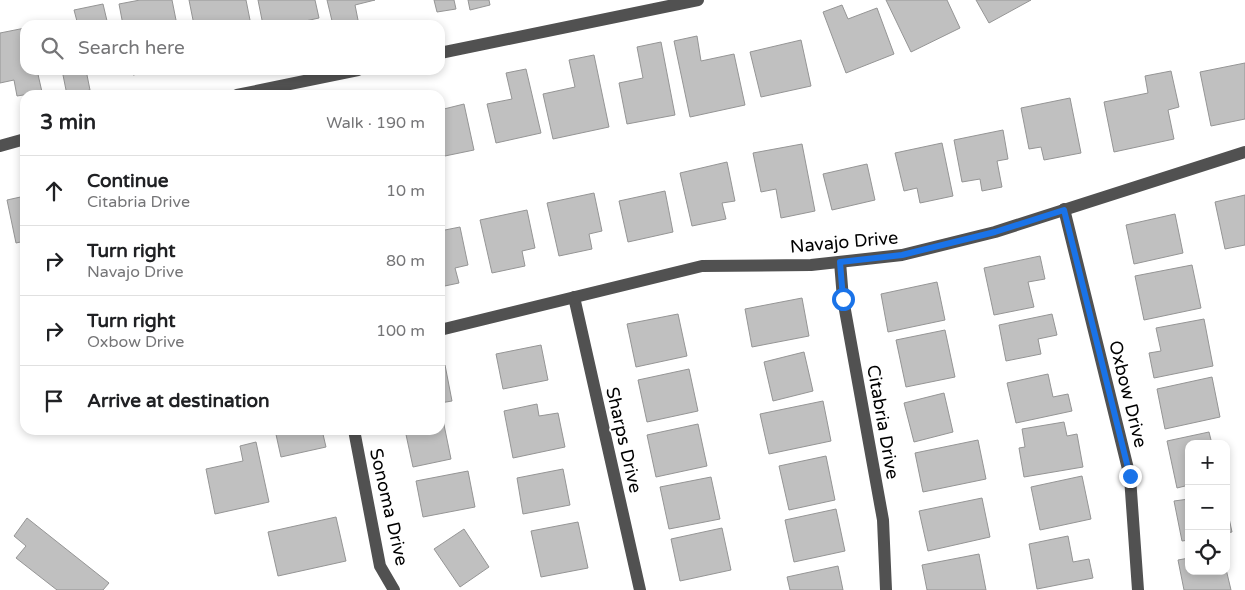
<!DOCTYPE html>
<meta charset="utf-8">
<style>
:root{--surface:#fff;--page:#f2f2f2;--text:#202124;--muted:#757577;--line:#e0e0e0}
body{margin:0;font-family:"Varela Round",sans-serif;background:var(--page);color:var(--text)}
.controls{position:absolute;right:15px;bottom:15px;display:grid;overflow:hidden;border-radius:10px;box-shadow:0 2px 8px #0003}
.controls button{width:45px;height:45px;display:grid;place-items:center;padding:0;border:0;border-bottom:1px solid var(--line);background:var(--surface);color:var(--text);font:25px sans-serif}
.stop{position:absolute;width:15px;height:15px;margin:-11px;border:4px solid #1a73e8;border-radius:50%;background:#fff}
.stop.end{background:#1a73e8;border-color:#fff;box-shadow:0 1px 5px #0008}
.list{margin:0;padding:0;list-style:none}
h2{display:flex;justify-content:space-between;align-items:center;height:65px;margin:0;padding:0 20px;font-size:21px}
h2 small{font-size:16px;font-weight:400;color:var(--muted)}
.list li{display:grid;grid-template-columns:32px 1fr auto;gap:15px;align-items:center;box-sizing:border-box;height:70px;padding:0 20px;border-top:1px solid var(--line)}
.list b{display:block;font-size:19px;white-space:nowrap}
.list p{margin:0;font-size:16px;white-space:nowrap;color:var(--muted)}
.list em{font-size:16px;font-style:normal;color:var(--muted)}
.icon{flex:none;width:28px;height:28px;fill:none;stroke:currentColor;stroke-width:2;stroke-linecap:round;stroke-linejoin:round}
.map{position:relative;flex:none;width:1245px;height:590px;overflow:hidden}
.search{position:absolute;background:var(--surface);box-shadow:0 2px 8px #0003;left:20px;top:20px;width:425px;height:55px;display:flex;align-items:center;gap:12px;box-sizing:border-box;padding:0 18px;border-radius:15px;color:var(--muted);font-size:19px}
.panel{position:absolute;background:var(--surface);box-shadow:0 2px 8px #0003;left:20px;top:90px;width:425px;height:345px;border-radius:15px}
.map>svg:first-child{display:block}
.building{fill:#c0c0c0;stroke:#959595}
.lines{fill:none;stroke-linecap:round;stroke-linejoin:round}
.minor{stroke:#515151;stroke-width:12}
.route{stroke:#1a73e8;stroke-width:6}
.labels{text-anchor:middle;stroke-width:4;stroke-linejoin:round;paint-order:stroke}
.street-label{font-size:18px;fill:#000;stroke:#fff}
</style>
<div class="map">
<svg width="1245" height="590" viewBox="0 0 1245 590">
<rect width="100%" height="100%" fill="#fff"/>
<g class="building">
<path d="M140,0H172L177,25H123L119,4Z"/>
<path d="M189,0H246L251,25H194Z"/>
<path d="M258,0H315L319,18L287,25H263Z"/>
<path d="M327,0H375L355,5L359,25H333Z"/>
<path d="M434,0H454L456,9L437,12Z"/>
<path d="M468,0H489L490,5L470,10Z"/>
<path d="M886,0H947L960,28L911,52Z"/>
<path d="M976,0H1031L989,23Z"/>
<path d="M103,4L108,25H78L74,10Z"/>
<path d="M842,5L848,19L877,8L894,54L846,73L823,12Z"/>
<path d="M25,28V70H37L42,92L17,96L14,80L0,83V33Z"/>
<path d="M697,36L701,61L734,54L745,105L690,117L674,41Z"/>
<path d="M801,40L811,86L761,97L750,52Z"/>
<path d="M661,42L675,115L627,124L619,83L643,78L637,47Z"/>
<path d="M594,55L609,127L553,139L543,94L575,87L569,60Z"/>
<path d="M1245,63V119L1211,126L1200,72Z"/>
<path d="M526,69L541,133L496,143L487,104L512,99L506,73Z"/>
<path d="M62,70H86L90,90L67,95Z"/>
<path d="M131,70H158L133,75Z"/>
<path d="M1171,71L1179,107L1168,110L1174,139L1114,152L1104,102L1148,93L1145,76Z"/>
<path d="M1070,98L1081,153L1044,160L1041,147L1029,149L1021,108Z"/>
<path d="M464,104L474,150L440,157V110Z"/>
<path d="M1003,130L1008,159L997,161L1002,187L982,191L980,179L962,182L954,140Z"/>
<path d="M942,143L953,196L920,203L917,188L904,191L895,153Z"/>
<path d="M802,144L815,211L781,218L776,189L761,192L753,153Z"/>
<path d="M727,162L735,201L722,203L726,219L692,226L680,173Z"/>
<path d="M867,164L875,200L832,210L823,174Z"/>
<path d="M665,191L673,232L628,242L619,201Z"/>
<path d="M594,193L602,231L589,234L592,249L559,256L547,203Z"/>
<path d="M1245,195V245L1225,249L1215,202Z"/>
<path d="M25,196V241L16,243L7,200Z"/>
<path d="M527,210L535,248L522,251L525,266L492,273L480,220Z"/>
<path d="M1175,214L1183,253L1134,264L1126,225Z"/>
<path d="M460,227L468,265L455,268L459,283L440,287V231Z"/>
<path d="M1040,256L1045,279L1028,282L1034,307L994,315L984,268Z"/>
<path d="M1192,265L1201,308L1144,320L1135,276Z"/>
<path d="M937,282L945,320L888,332L881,294Z"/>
<path d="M802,298L809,336L752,347L745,309Z"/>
<path d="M678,314L687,356L636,367L627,324Z"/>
<path d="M1052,314L1057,335L1038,339L1041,354L1006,361L999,325Z"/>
<path d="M1204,319L1213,366L1154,378L1149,353L1161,351L1156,328Z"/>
<path d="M945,330L955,377L906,387L896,340Z"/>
<path d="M541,345L548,380L503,389L496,354Z"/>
<path d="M804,352L813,391L773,401L764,362Z"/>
<path d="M445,365L452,401L440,403V366Z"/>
<path d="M689,369L698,411L647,422L638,380Z"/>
<path d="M1048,374L1053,397L1068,394L1072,411L1016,423L1007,383Z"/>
<path d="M1212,377L1220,417L1165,429L1157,389Z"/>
<path d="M944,393L953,432L914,442L904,403Z"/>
<path d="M823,401L831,441L769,454L760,414Z"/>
<path d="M537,404L539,416L558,413L565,447L513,458L504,411Z"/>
<path d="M442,415L451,459L413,467L405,430H440V416Z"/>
<path d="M1064,422L1067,436L1077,434L1083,467L1024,477L1019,448L1025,447L1022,429Z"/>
<path d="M698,424L707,466L656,477L647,435Z"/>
<path d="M275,430H322L326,447L281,457Z"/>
<path d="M1209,432L1212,444H1189V485L1177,488L1167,441Z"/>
<path d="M978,440L986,479L923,492L915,453Z"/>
<path d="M256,442L269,502L215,514L206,469L243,461L240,446Z"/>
<path d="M826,456L835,500L789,510L779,466Z"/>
<path d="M563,469L570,505L523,514L517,478Z"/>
<path d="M468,471L475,507L423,517L416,481Z"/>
<path d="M1082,476L1091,519L1040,530L1031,487Z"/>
<path d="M711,477L720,519L669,529L660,487Z"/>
<path d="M982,498L990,537L928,551L919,511Z"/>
<path d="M1189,499V540L1182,541L1174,501Z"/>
<path d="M1226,504L1232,532L1226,533Z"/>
<path d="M836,509L845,551L794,562L785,520Z"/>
<path d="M336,517L346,561L278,576L268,532Z"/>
<path d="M27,518L109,583L103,590H57L16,558L26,546L14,536Z"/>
<path d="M578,522L588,568L541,577L531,531Z"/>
<path d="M722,528L731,570L680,581L671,539Z"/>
<path d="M464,529L489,567L460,587L434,549Z"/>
<path d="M1068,536L1073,562L1089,559L1093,578L1037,589L1029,544Z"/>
<path d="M979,554L986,590H927L922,565Z"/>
<path d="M1189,558V571H1226V569L1231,590H1184L1178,560Z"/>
<path d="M838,566L843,590H790L787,577Z"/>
</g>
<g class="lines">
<g class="minor">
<path d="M440,53L698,0"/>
<path d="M237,95L358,70"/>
<path d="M0,146L25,139"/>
<path d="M1064,209L1130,477L1138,590"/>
<path d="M840,262L843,299L883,520L886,590"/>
<path d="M574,297L640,590"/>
<path d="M440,330L702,266L811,265L902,255L995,232L1245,152"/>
<path d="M354,430L380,566L394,590"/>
</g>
</g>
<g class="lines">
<path class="route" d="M843,299L840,262L902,255L995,232L1064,210L1130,476"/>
</g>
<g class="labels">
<g class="street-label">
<text transform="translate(844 242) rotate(-5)" y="6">Navajo Drive</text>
<text transform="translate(1128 394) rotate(76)" y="6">Oxbow Drive</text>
<text transform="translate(883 422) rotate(80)" y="6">Citabria Drive</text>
<text transform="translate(624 440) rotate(77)" y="6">Sharps Drive</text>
<text transform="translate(389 507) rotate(77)" y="6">Sonoma Drive</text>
</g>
</g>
</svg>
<div class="controls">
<button>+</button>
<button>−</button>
<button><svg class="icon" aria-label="locate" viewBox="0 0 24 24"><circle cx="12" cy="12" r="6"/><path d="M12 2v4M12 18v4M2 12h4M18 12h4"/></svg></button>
</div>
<div class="stop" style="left:843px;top:299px"></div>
<div class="stop end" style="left:1130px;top:476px"></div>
<div class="search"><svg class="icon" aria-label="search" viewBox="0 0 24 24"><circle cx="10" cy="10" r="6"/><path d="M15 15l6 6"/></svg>Search here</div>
<section class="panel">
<h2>3 min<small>Walk · 190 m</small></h2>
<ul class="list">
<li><svg class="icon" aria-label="ahead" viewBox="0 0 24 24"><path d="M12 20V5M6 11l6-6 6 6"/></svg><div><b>Continue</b><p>Citabria Drive</p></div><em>10 m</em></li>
<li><svg class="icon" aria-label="right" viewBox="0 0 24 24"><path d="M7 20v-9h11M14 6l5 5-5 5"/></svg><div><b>Turn right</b><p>Navajo Drive</p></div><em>80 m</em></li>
<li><svg class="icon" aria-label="right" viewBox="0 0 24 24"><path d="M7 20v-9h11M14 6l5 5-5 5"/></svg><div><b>Turn right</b><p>Oxbow Drive</p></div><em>100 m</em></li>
<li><svg class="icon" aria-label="arrive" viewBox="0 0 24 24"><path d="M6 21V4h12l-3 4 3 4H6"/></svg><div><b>Arrive at destination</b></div></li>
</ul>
</section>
</div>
